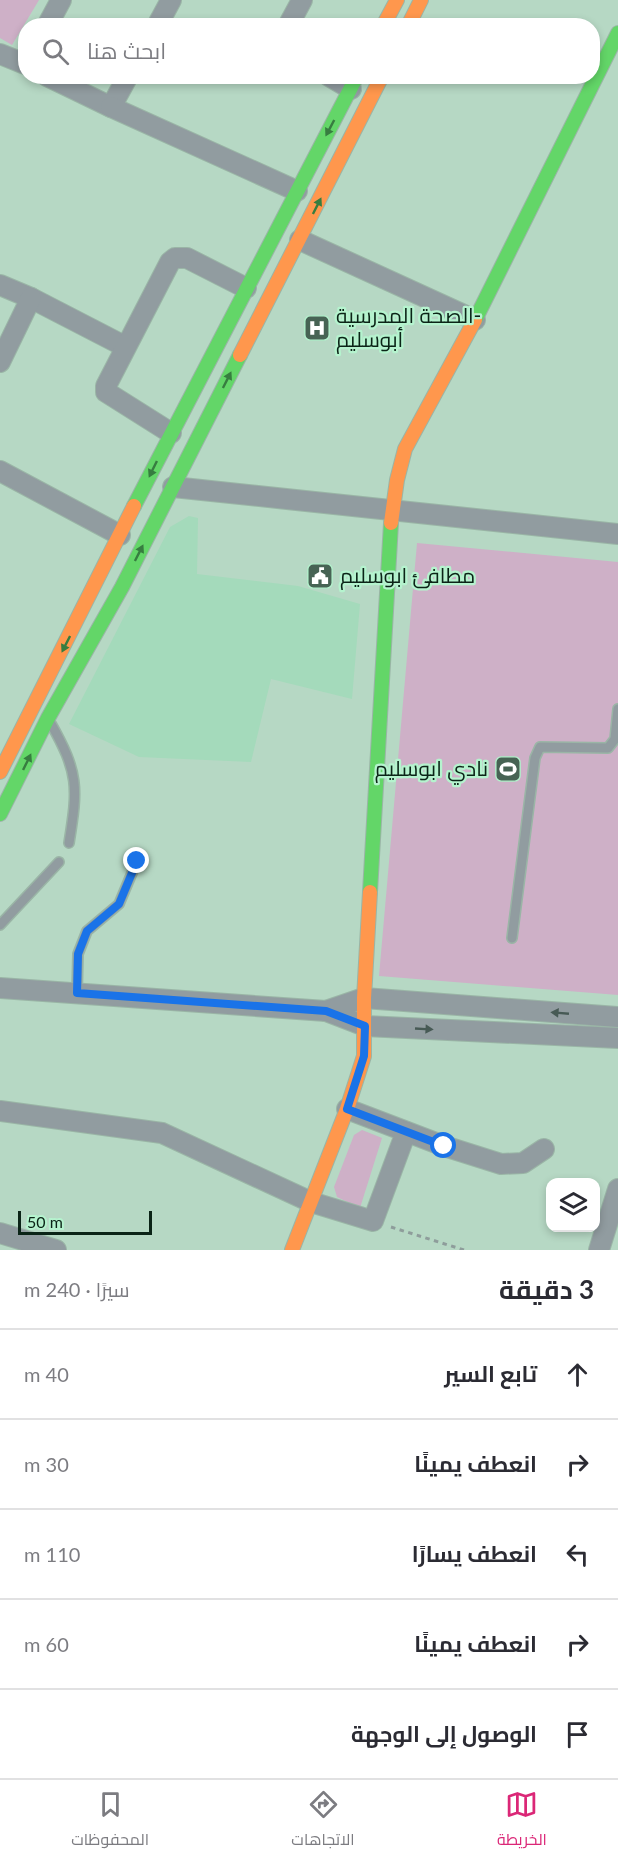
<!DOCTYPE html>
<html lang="ar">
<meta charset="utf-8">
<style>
:root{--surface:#fff;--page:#f7f7f7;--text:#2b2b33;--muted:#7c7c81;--line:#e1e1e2;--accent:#db2777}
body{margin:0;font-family:Lato,Cairo,sans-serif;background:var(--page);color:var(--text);direction:rtl}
.controls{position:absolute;right:18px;bottom:18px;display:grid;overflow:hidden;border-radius:12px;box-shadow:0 3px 9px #0003}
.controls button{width:54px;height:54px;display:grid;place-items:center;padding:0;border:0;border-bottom:2px solid var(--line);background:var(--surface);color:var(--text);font:30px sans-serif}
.scale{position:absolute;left:18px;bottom:15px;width:134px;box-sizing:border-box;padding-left:6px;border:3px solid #0b2417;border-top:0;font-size:16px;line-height:21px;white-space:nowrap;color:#0b2417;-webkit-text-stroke:4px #b5f3ce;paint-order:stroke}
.stop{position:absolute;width:18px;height:18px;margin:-14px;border:4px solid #1a73e8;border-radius:50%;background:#fff}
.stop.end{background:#1a73e8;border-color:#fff;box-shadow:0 2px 6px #0008}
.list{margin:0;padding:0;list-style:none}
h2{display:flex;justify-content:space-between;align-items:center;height:78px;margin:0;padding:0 24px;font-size:26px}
h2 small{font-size:20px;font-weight:400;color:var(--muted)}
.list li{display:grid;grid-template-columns:39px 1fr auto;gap:18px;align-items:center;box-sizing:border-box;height:90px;padding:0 24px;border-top:2px solid var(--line)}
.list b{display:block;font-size:22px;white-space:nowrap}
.list em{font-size:20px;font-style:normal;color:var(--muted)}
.icon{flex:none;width:33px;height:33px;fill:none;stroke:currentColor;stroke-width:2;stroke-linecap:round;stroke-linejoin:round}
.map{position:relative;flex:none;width:618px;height:1250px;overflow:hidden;direction:ltr}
.search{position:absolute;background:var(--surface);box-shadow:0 3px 9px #0003;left:18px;right:18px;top:18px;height:66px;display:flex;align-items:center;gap:15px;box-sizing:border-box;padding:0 21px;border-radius:24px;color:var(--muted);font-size:22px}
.sheet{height:528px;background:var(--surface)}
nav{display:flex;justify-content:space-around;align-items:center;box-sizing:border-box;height:84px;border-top:2px solid var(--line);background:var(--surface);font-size:16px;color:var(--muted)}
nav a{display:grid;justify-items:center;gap:3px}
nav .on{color:var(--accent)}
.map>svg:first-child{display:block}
.built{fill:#a4dabb}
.green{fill:#ceb0c7}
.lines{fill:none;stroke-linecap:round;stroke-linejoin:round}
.lane-casing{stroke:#9ab5a6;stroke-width:12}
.street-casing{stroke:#9ab5a6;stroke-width:22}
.fast-casing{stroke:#9ab5a6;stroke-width:16}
.slow-casing{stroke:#9ab5a6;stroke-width:16}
.path{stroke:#8e9d9b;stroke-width:3;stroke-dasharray:4.5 4.5;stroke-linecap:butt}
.lane{stroke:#919ca0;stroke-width:9}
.street{stroke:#919ca0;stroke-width:20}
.fast{stroke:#63d668;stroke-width:14}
.slow{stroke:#ff974d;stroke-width:14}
.oneway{fill:#377d40}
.oneway2{fill:#475a55}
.route{stroke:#1a73e8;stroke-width:8}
.labels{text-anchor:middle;stroke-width:4.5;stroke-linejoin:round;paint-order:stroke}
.poi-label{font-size:21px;fill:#0b2417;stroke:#b5f3ce;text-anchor:start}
</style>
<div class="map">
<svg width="618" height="1250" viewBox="0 0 618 1250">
<rect width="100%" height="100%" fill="#b6d8c4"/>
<path class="built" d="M189,516L198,518L197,574L298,586L360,604L352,699L271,679L251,762L139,757L69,724L170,527Z"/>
<g class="green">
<path d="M0,0H39L12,45L0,38Z"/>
<path d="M417,543L618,562V995L379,976Z"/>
<path d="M362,1130L382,1138L360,1208L337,1197L334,1187L354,1135Z"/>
</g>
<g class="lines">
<g class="lane-casing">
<g id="lane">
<path d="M50,722C79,773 78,787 69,843"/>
<path d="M0,925L59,862"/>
<path d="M512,938L535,758L540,747L608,748L615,739L618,709"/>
<path d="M77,993L78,954L87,931L119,904L137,861"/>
</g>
</g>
<g class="street-casing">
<g id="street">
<path d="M47,26L61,0"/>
<path d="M157,26L171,0"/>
<path d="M288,26L302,0"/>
<path d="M0,54L25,64"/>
<path d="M47,76L111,107L128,76"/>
<path d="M329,76L351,89"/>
<path d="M111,107L297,191"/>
<path d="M300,240L475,320"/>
<path d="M0,285L31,298L124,346"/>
<path d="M0,362L31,298"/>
<path d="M171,433L106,392V386L170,262L175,258H187L246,288"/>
<path d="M0,471L120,535"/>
<path d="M173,487L618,534"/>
<path d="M0,988L326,1011L365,1026L618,1038"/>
<path d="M326,1011L364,998L618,1017"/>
<path d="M347,1109L444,1146L501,1164L523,1163L544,1149"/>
<path d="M0,1111L162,1133L311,1202L373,1221L406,1132"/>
<path d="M0,1233L56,1250"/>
<path d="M599,1250L618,1189"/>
</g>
</g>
<g class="fast-casing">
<g id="fast">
<path d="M475,320L618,33"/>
<path d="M134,506L357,76"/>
<path d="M0,814L48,718L122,587L240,355"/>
<path d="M370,892L391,523"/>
</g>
</g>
<g class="slow-casing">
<g id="slow">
<path d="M383,26L397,0"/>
<path d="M408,26L421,0"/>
<path d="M240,355L382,76"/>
<path d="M391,523L397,480L405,449L475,320"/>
<path d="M0,772L134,506"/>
<path d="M292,1250L347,1109L364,1056V998L370,892"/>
</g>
</g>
<path class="path" d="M391,1227L464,1250"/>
<use href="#lane" class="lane"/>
<use href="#street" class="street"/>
<use href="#fast" class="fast"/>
<use href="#slow" class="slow"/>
</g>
<defs><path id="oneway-solid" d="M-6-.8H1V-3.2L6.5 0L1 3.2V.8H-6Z" transform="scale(1.5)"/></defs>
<g class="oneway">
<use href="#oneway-solid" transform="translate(330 128) rotate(118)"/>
<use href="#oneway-solid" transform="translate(317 206) rotate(-63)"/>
<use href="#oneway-solid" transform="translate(227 380) rotate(-63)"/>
<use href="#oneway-solid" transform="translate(153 469) rotate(116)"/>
<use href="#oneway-solid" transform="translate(139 553) rotate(-63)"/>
<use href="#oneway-solid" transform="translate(66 644) rotate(117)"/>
<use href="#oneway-solid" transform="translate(27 762) rotate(-64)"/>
</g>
<g class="oneway2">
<use href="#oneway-solid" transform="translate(560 1013) rotate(-175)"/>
<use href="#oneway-solid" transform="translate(424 1029) rotate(3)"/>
</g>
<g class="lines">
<path class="route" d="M137,861L119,904L87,931L78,954L77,993L326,1011L365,1026L364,1056L347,1109L444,1146"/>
</g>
<defs>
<g id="hospital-square" transform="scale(1.35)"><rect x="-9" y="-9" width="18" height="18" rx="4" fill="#476354" stroke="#b5f3ce"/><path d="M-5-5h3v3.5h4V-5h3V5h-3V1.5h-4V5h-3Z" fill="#fff"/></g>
<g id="civic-square" transform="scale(1.35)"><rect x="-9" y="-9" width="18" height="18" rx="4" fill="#476354" stroke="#b5f3ce"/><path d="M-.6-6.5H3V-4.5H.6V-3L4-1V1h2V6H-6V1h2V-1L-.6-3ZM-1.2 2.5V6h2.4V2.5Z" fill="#fff"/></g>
<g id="stadium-square" transform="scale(1.35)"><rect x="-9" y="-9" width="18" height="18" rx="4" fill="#476354" stroke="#b5f3ce"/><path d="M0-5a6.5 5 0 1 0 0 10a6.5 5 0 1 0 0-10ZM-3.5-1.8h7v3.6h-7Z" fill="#fff"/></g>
</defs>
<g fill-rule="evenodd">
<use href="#hospital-square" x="317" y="328"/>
<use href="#civic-square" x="320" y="576"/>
<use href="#stadium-square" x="508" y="769"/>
</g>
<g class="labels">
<g class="poi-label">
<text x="336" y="323">الصحة المدرسية-<tspan x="336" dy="24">أبوسليم</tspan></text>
<text x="340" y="583">مطافئ ابوسليم</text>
<text x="488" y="776" text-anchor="end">نادي ابوسليم</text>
</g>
</g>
</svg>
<div class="controls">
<button><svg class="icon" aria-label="layers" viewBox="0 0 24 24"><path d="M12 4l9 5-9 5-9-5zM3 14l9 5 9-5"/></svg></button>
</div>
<div class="scale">50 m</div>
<div class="stop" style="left:444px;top:1146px"></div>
<div class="stop end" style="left:137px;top:861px"></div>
<div class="search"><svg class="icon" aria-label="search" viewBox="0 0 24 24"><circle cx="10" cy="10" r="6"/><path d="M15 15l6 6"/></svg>ابحث هنا</div>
</div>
<section class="sheet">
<h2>3 دقيقة<small>سيرًا · 240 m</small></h2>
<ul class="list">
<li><svg class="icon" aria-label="ahead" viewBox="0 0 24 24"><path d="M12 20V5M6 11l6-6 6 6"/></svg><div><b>تابع السير</b></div><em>40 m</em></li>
<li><svg class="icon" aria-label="right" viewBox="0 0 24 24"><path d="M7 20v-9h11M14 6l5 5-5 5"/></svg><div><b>انعطف يمينًا</b></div><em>30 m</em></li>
<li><svg class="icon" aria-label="left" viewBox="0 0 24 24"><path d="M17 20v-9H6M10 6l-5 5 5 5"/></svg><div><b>انعطف يسارًا</b></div><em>110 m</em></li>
<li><svg class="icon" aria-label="right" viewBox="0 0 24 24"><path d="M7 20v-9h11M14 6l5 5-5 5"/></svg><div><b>انعطف يمينًا</b></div><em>60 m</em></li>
<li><svg class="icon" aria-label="arrive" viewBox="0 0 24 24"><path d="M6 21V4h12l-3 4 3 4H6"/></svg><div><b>الوصول إلى الوجهة</b></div></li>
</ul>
</section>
<nav>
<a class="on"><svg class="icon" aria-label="map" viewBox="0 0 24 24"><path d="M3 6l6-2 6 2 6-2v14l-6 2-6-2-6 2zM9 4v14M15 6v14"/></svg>الخريطة</a>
<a><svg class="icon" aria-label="directions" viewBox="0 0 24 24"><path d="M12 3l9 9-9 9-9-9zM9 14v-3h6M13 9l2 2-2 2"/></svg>الاتجاهات</a>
<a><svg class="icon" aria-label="saved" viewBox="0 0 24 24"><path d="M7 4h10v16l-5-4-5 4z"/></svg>المحفوظات</a>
</nav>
